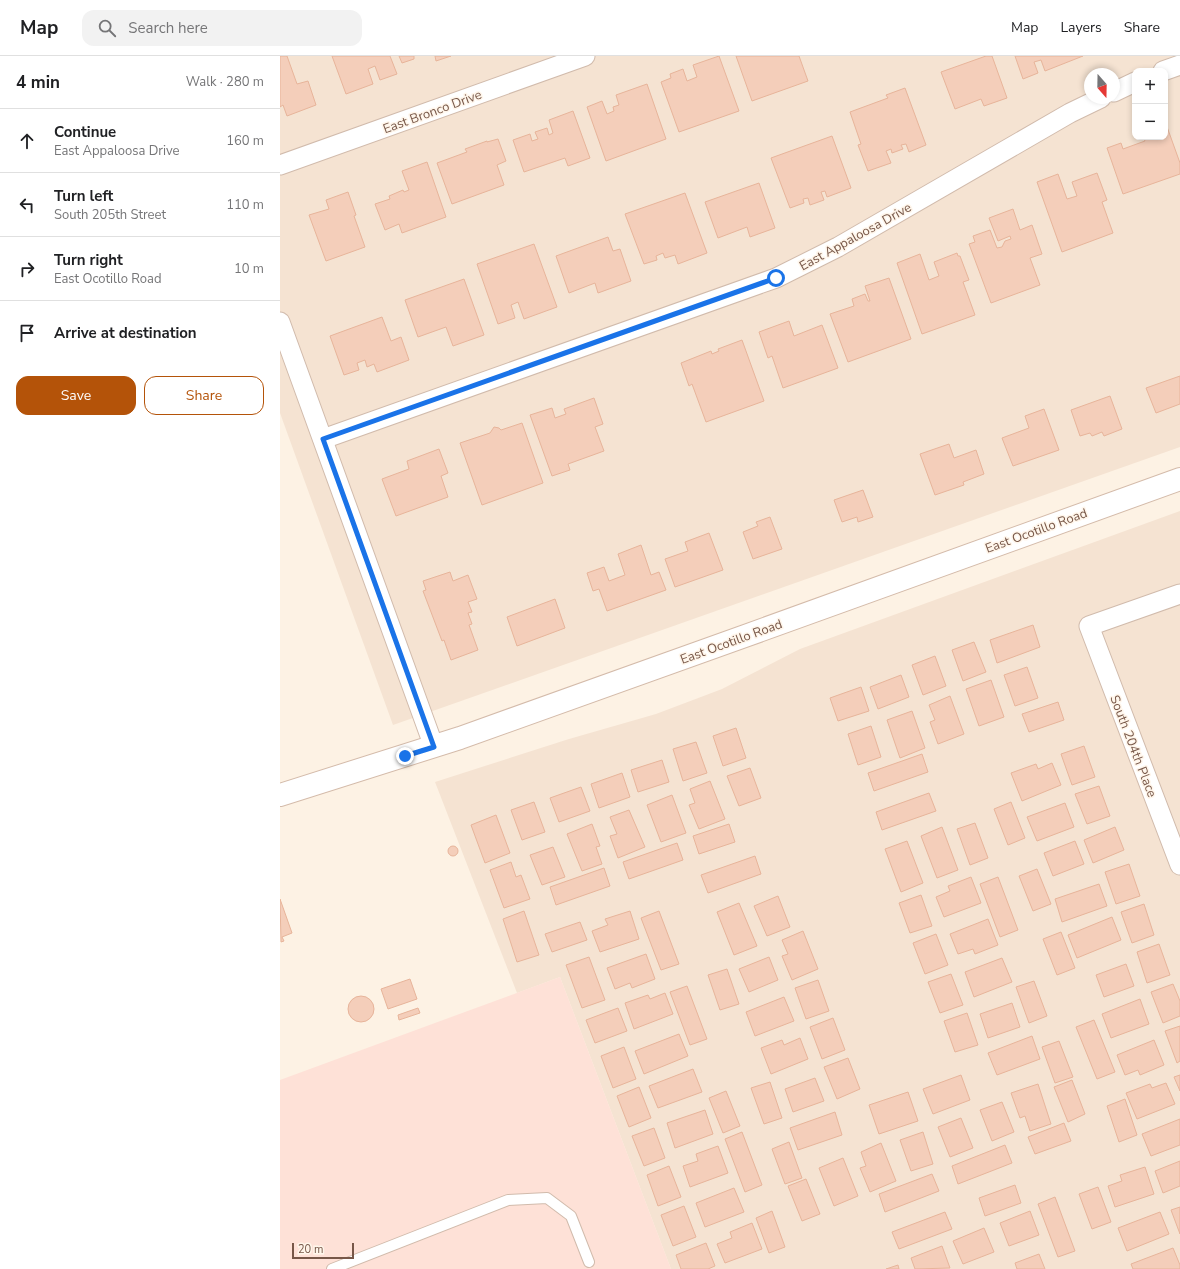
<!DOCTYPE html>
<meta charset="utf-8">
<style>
:root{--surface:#fff;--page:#f2f2f2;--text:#202124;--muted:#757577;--line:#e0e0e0;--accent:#b45309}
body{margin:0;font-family:"Nunito Sans",sans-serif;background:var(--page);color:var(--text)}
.controls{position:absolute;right:12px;top:12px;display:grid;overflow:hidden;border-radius:8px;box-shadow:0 2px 6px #0003}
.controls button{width:36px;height:36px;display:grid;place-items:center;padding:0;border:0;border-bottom:1px solid var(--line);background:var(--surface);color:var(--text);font:20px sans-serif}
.compass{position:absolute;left:804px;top:12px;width:36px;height:36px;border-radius:50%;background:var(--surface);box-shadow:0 2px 6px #0003;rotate:160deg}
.scale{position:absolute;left:12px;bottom:10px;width:62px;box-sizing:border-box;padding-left:4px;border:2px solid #775748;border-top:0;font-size:11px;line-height:14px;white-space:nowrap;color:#775748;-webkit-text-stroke:3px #fff6eb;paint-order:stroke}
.stop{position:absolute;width:12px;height:12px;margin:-9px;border:3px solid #1a73e8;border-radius:50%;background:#fff}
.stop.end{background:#1a73e8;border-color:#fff;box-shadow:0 1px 4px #0008}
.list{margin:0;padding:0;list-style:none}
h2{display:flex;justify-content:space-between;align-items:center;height:52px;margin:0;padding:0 16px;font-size:17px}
h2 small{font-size:13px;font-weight:400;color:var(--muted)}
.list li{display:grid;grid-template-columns:26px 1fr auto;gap:12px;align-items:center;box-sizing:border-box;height:64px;padding:0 16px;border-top:1px solid var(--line)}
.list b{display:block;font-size:15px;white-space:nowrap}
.list p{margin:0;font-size:13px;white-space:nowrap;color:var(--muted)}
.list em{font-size:13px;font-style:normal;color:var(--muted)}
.actions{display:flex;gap:8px;padding:12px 16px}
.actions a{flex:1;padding:9px 0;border:1px solid var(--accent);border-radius:12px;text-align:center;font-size:14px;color:var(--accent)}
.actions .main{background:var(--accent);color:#fff}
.icon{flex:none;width:22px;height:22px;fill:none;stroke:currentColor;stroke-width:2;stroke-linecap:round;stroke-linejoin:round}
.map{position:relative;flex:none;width:900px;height:1213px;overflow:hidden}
header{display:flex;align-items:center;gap:24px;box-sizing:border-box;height:56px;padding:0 20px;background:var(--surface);border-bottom:1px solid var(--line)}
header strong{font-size:19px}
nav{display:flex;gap:22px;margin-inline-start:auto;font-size:14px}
.search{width:280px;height:36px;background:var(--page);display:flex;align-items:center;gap:10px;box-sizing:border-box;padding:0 14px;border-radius:12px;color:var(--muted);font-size:15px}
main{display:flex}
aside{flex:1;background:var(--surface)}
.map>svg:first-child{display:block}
.residential{fill:#f5e3d2;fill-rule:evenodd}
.commercial{fill:#fee1d7}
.building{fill:#f4ceba;stroke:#e7b49a}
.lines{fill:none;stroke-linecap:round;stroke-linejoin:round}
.lane-casing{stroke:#d1bbac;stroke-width:12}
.street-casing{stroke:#d1bbac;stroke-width:21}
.secondary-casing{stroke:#d4bbaa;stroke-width:24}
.lane{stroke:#fff;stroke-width:10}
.street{stroke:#fff;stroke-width:19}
.secondary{stroke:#fff;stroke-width:22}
.route{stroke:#1a73e8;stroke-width:5}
.labels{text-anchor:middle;stroke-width:3;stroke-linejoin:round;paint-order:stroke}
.street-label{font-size:13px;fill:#775748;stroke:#fff6eb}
</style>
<header>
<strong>Map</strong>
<div class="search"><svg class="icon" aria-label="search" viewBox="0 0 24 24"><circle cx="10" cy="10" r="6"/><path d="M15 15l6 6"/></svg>Search here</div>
<nav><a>Map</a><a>Layers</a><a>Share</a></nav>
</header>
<main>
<aside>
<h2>4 min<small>Walk · 280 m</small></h2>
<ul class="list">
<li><svg class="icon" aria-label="ahead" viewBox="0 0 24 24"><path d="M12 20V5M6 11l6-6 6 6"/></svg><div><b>Continue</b><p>East Appaloosa Drive</p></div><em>160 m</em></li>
<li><svg class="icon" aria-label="left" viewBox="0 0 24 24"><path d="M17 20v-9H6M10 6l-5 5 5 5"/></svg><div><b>Turn left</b><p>South 205th Street</p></div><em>110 m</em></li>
<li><svg class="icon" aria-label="right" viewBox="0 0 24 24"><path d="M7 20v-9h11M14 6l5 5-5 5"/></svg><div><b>Turn right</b><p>East Ocotillo Road</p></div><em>10 m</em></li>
<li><svg class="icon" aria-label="arrive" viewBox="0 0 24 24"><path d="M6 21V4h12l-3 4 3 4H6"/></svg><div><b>Arrive at destination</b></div></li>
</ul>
<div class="actions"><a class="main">Save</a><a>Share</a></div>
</aside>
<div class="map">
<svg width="900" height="1213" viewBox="0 0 900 1213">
<rect width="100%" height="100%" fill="#fdf2e4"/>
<g class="residential">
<path d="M0,0H900V391L113,669L0,357ZM855,15H885V81H855ZM810,18H834V42H810Z"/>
<path d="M900,455V1213H391L280,921L237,937L155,726L289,683L376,658L442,633L520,593Z"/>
</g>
<path class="commercial" d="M280,921L391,1213H0V1024Z"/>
<g class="building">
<path d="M0,0H7L17,28L28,25L36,49L7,60L3,49L0,51Z"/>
<path d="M52,0H110L117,18L100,24L95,10L88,13L93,28L66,38Z"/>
<path d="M119,0H134V3L122,7Z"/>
<path d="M155,0H171L156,5Z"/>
<path d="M439,0L459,55L399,76L381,26L391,22L390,18L403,13L407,25L417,21L413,9Z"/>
<path d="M456,0H519L528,25L472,45Z"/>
<path d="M706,0H712L727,42L704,50L701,43L675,53L661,16Z"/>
<path d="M735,0H803L765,15L761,4L754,6L758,17L743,23Z"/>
<path d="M367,28L386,83L326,105L307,51L322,45L327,58L334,55L333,51L339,49L336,39Z"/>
<path d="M625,32L646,89L629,96L626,88L621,89L623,93L612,97L611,93L606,95L611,107L588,115L578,89L581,88L570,56L608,42L606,39Z"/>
<path d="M293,55L310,102L288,110L285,102L244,116L233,84L250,78L252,85L258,83L255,76L267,72L269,79L273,77L269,64Z"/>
<path d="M885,68H886L900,107V118L843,138L827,92L841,87L843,93L865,85L863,81H885Z"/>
<path d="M552,80L571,132L547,141L545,135L541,136L544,144L530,149L528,142L523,143L524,147L510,152L491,102Z"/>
<path d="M218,83L226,105L217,109L224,129L172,148L157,107L187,96L185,93L207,85V86Z"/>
<path d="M147,106L166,161L122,177L119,168L105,174L95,148L110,143L109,140L123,134L124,136L129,134L122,115Z"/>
<path d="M817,117L827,144L822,146L833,177L782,196L757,126L778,118L787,143L797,140L792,126Z"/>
<path d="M479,127L495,172L470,181L467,171L438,182L425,146Z"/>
<path d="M68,136L76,159L74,160L85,191L46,205L29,159L49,153L46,144Z"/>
<path d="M405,137L427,197L398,208L395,199L385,202L383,197L376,200L377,204L364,208L345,158Z"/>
<path d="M733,153L740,174L752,169L762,198L750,202L760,229L711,247L689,188L695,186L693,180L710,174L717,192L722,191L725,185L731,183L730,180L718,185L709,162Z"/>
<path d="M328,181L333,195L340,193L351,225L318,237L315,227L289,237L276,200Z"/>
<path d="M254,188L277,251L244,263L238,246L231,249L235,262L218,268L197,208Z"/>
<path d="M677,197L678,200H680L689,224L683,226L695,259L642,278L617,207L640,198L649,224L659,220L654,206Z"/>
<path d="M609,222L631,283L568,306L550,258L574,250L572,243L585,238L588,245H590L585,230Z"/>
<path d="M184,223L204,279L173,290L166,271L138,281L125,244Z"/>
<path d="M102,261L111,285L121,281L129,304L97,316L94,308L87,311L85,304L77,307L79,314L64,319L50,280Z"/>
<path d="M509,265L514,280L542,269L558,312L503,332L492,300L488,302L479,276Z"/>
<path d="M462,284L484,345L426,366L412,328L409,330L401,307L431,295L432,298L439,295L438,293Z"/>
<path d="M900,320V348L876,357L866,332Z"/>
<path d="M830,340L842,373L824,380L822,376L812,380L810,377L800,380L791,354Z"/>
<path d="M314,342L323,368L315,371L324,395L288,408L290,414L272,420L250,359L272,352L275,362L286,358L284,353Z"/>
<path d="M764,353L779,394L733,410L722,382L749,372L745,360Z"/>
<path d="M242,367L263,427L202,449L180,387L210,377L214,371L219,372L221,374Z"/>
<path d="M669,388L674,402L696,394L704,418L683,426L684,429L655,439L640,398Z"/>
<path d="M159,393L168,417L161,420L168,441L116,460L102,423L129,413L127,405Z"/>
<path d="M583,434L593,461L578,466L577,461L562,466L554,444Z"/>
<path d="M490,461L502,493L473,503L463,476L478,470L476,466Z"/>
<path d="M429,477L443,514L395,531L385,503L408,495L405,486Z"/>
<path d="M361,489L371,519L379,516L386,534L327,555L319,533L313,535L307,517L324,511L329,525L345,519L338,498Z"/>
<path d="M170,516L173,525L188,519L197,543L188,546L192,556L188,557L192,568L189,569L198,594L171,604L164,584L162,585L143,535L146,534L143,525Z"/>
<path d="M275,543L285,572L237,590L227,561Z"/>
<path d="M753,569L760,591L717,607L710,584Z"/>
<path d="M694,586L706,616L683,625L672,594Z"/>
<path d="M655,600L666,630L643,639L632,609Z"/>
<path d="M747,611L758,642L735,650L724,619Z"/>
<path d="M621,619L629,641L598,653L590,631Z"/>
<path d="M711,624L724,661L699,670L686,633Z"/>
<path d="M581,631L589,655L558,665L550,642Z"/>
<path d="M670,640L684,678L658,688L650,666L655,664L649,649Z"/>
<path d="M778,646L784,664L749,676L742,658Z"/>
<path d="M632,655L645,692L620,702L607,664Z"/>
<path d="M591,670L601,701L578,709L568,678Z"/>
<path d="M456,672L466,702L443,710L433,680Z"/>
<path d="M416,686L427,717L403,725L393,693Z"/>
<path d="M804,690L815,721L792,729L781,698Z"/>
<path d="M642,698L648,716L594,735L588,717Z"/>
<path d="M382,704L389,726L358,736L351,714Z"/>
<path d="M772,707L781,729L742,745L731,717L756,708L758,713Z"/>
<path d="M470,712L481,742L459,750L447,720Z"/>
<path d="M342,717L350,741L319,752L311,728Z"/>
<path d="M430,725L445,763L419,773L409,749L415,747L410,733Z"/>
<path d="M819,730L830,760L807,768L795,738Z"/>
<path d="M301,731L310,755L279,766L270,742Z"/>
<path d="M649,737L656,755L602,774L596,756Z"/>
<path d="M392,739L406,777L381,786L367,749Z"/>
<path d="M254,746L265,776L242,784L231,754Z"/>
<path d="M731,746L745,782L728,789L714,753Z"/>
<path d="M785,747L794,771L757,785L747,761Z"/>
<path d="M349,754L365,791L338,802L330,780L337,778L330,761Z"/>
<path d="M216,759L230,797L205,807L191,769Z"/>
<path d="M695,767L708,802L690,809L677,773Z"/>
<path d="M312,768L320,790L316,791L322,808L302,815L287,778Z"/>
<path d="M449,768L455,786L419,798L413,780Z"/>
<path d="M662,771L678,814L657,822L641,780Z"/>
<path d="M835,771L844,794L813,807L804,784Z"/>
<path d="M627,785L643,827L621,836L605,793Z"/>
<path d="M795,785L804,808L773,820L764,797Z"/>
<path d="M397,787L403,804L349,823L343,806Z"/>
<circle cx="173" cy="795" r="5"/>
<path d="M273,791L285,821L262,829L250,799Z"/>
<path d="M475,800L481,818L428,837L421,819Z"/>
<path d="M231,806L236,821L241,819L250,843L224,852L210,814Z"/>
<path d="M849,808L860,840L836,848L825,816Z"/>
<path d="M324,812L330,830L276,849L270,831Z"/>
<path d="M757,813L771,848L753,855L739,820Z"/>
<path d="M691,821L701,847L664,861L656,841L670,835L668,830Z"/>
<path d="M718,821L738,874L720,881L700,828Z"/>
<path d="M819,828L827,850L782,866L775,843Z"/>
<path d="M641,839L652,870L630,877L619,847Z"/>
<path d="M498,840L510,871L487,880L474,850Z"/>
<path d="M0,843L12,877L2,881L4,885L1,886Z"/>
<path d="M459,847L477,890L454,899L437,856Z"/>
<path d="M864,848L874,879L852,887L841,856Z"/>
<path d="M244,855L259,899L237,906L223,863Z"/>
<path d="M350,855L359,883L320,896L312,875L328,869L325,863Z"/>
<path d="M379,855L399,908L381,914L361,862Z"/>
<path d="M832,861L841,884L797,902L788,879Z"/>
<path d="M708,863L718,889L695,898L693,893L678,898L670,878Z"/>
<path d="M300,866L307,884L272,896L265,878Z"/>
<path d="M523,875L538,913L512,924L502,900L508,898L502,884Z"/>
<path d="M781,876L795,912L777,919L763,883Z"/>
<path d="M656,878L668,909L645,918L633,887Z"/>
<path d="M879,888L890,919L867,927L857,896Z"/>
<path d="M366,898L375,923L352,932L350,927L335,933L327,912Z"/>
<path d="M309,901L325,944L302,952L286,909Z"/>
<path d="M489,901L498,924L469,936L459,913Z"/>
<path d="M722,902L732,926L694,941L685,916Z"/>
<path d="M846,908L854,930L824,941L816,919Z"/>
<path d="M447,913L459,948L440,954L428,919Z"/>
<path d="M671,918L683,949L660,957L648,926Z"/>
<path d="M130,923L137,943L108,953L101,933Z"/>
<path d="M538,924L549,955L526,963L515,932Z"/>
<path d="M754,925L767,960L749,967L736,931Z"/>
<path d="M893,928L900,945V960L883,967L871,936Z"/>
<path d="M407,930L427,983L410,989L390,936Z"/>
<path d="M385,937L393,958L354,973L345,947L368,939L370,943Z"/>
<circle cx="81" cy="953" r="13"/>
<path d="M504,941L514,965L475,980L466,956Z"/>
<path d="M860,943L869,968L831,982L822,958Z"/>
<path d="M732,947L740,971L708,982L700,958Z"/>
<path d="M138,952L140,957L119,964L118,959Z"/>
<path d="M338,952L347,975L315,987L306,964Z"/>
<path d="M687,957L698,989L675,996L664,965Z"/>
<path d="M553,962L565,994L542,1003L530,971Z"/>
<path d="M814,964L835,1016L817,1023L796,971Z"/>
<path d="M900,970V1005L897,1007L885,975Z"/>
<path d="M399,978L408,1000L364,1018L355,995Z"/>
<path d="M752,980L760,1003L717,1019L708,997Z"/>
<path d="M520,982L528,1003L491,1018L481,992L502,984L504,989Z"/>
<path d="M874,984L884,1009L860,1019L858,1014L845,1019L837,999Z"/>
<path d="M779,985L793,1021L775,1027L762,991Z"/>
<path d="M344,991L356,1023L333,1032L321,1000Z"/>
<path d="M568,1002L580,1033L557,1043L544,1011Z"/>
<path d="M413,1013L422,1036L378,1052L369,1030Z"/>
<path d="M681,1019L690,1044L653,1058L643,1033Z"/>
<path d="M900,1019V1035L894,1021Z"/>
<path d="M535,1022L544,1045L513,1056L505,1033Z"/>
<path d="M792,1024L805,1058L788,1066L774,1031Z"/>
<path d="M490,1026L502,1062L484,1068L471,1032Z"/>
<path d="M886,1027L895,1048L857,1063L846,1037L870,1028L872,1032Z"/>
<path d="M758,1028L771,1068L750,1075L745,1060L740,1062L731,1037Z"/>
<path d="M359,1031L371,1062L349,1071L337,1040Z"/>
<path d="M446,1035L460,1070L443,1077L429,1042Z"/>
<path d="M628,1036L638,1065L599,1078L589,1049Z"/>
<path d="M845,1043L857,1079L839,1086L827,1050Z"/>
<path d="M722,1046L734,1076L712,1085L700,1054Z"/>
<path d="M425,1054L433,1078L395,1092L387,1067Z"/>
<path d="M555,1056L562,1079L518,1094L510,1072Z"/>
<path d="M681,1062L693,1092L670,1101L658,1071Z"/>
<path d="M900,1063V1089L871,1100L862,1078Z"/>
<path d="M784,1067L791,1085L755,1098L748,1081Z"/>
<path d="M374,1072L385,1102L364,1110L352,1080Z"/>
<path d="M462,1076L482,1129L465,1136L445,1083Z"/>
<path d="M643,1076L653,1108L631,1115L620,1084Z"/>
<path d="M509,1086L522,1122L505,1128L492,1093Z"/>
<path d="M601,1087L616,1125L590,1136L580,1112L586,1110L581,1096Z"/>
<path d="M725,1089L732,1107L678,1128L672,1110Z"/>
<path d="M438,1090L448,1117L410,1131L403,1110L418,1105L416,1098Z"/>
<path d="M563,1102L578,1140L554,1150L539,1112Z"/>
<path d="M900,1105V1130L883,1137L875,1115Z"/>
<path d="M389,1110L401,1141L378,1150L367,1119Z"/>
<path d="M865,1111L874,1138L835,1151L828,1130L842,1125L840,1119Z"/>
<path d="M652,1118L659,1135L605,1156L599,1138Z"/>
<path d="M526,1123L540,1158L522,1165L508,1130Z"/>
<path d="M735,1129L741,1147L705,1160L699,1142Z"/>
<path d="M818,1131L831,1166L812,1173L799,1138Z"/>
<path d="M454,1132L464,1156L425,1171L416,1147Z"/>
<path d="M775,1141L795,1195L778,1201L758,1148Z"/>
<path d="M404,1150L416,1181L393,1190L381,1159Z"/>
<path d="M900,1151V1178L891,1154Z"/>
<path d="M492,1155L505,1191L489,1197L476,1162Z"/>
<path d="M750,1155L759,1179L729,1190L720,1167Z"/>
<path d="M665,1156L672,1173L619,1193L612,1176Z"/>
<path d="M880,1156L889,1178L847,1195L838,1172Z"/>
<path d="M472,1167L482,1193L445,1207L437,1188L452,1182L450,1176Z"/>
<path d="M704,1172L714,1196L683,1208L673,1185Z"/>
<path d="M426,1187L435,1210L428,1213H401L396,1199Z"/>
<path d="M662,1190L670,1212L635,1213L631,1202Z"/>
<path d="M893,1192L900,1209V1213H853L851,1208Z"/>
<path d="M759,1198L765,1213H737L735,1207Z"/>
<path d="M618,1209L619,1213H606Z"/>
</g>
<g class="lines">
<g class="lane-casing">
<path id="lane" d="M52,1213L228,1144L267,1142L291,1160L309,1206"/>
</g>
<g class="street-casing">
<g id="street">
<path d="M883,15L900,9"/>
<path d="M834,36L855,26"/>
<path d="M0,109L305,0"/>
<path d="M0,266L154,691"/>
<path d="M43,383L496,222L558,191L790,57L821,42"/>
<path d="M900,538L809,570L900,809"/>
</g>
</g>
<g class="secondary-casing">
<path id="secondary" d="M0,739L180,682L465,580L900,423"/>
</g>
<use href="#lane" class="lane"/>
<use href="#street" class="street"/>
<use href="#secondary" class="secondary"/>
</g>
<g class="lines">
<path class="route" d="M125,700L154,691L43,383L496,222"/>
</g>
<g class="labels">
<g class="street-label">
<text transform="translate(152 55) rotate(-20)" y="5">East Bronco Drive</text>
<text transform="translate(575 180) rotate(-29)" y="5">East Appaloosa Drive</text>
<text transform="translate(756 474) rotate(-20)" y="5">East Ocotillo Road</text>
<text transform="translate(451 585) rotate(-20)" y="5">East Ocotillo Road</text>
<text transform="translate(854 690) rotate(69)" y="5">South 204th Place</text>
</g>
</g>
</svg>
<div class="controls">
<button>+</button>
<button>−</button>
</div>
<svg class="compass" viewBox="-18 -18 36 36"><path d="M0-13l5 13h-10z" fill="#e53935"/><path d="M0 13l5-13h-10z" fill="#757577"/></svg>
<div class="scale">20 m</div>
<div class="stop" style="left:496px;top:222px"></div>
<div class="stop end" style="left:125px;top:700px"></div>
</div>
</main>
